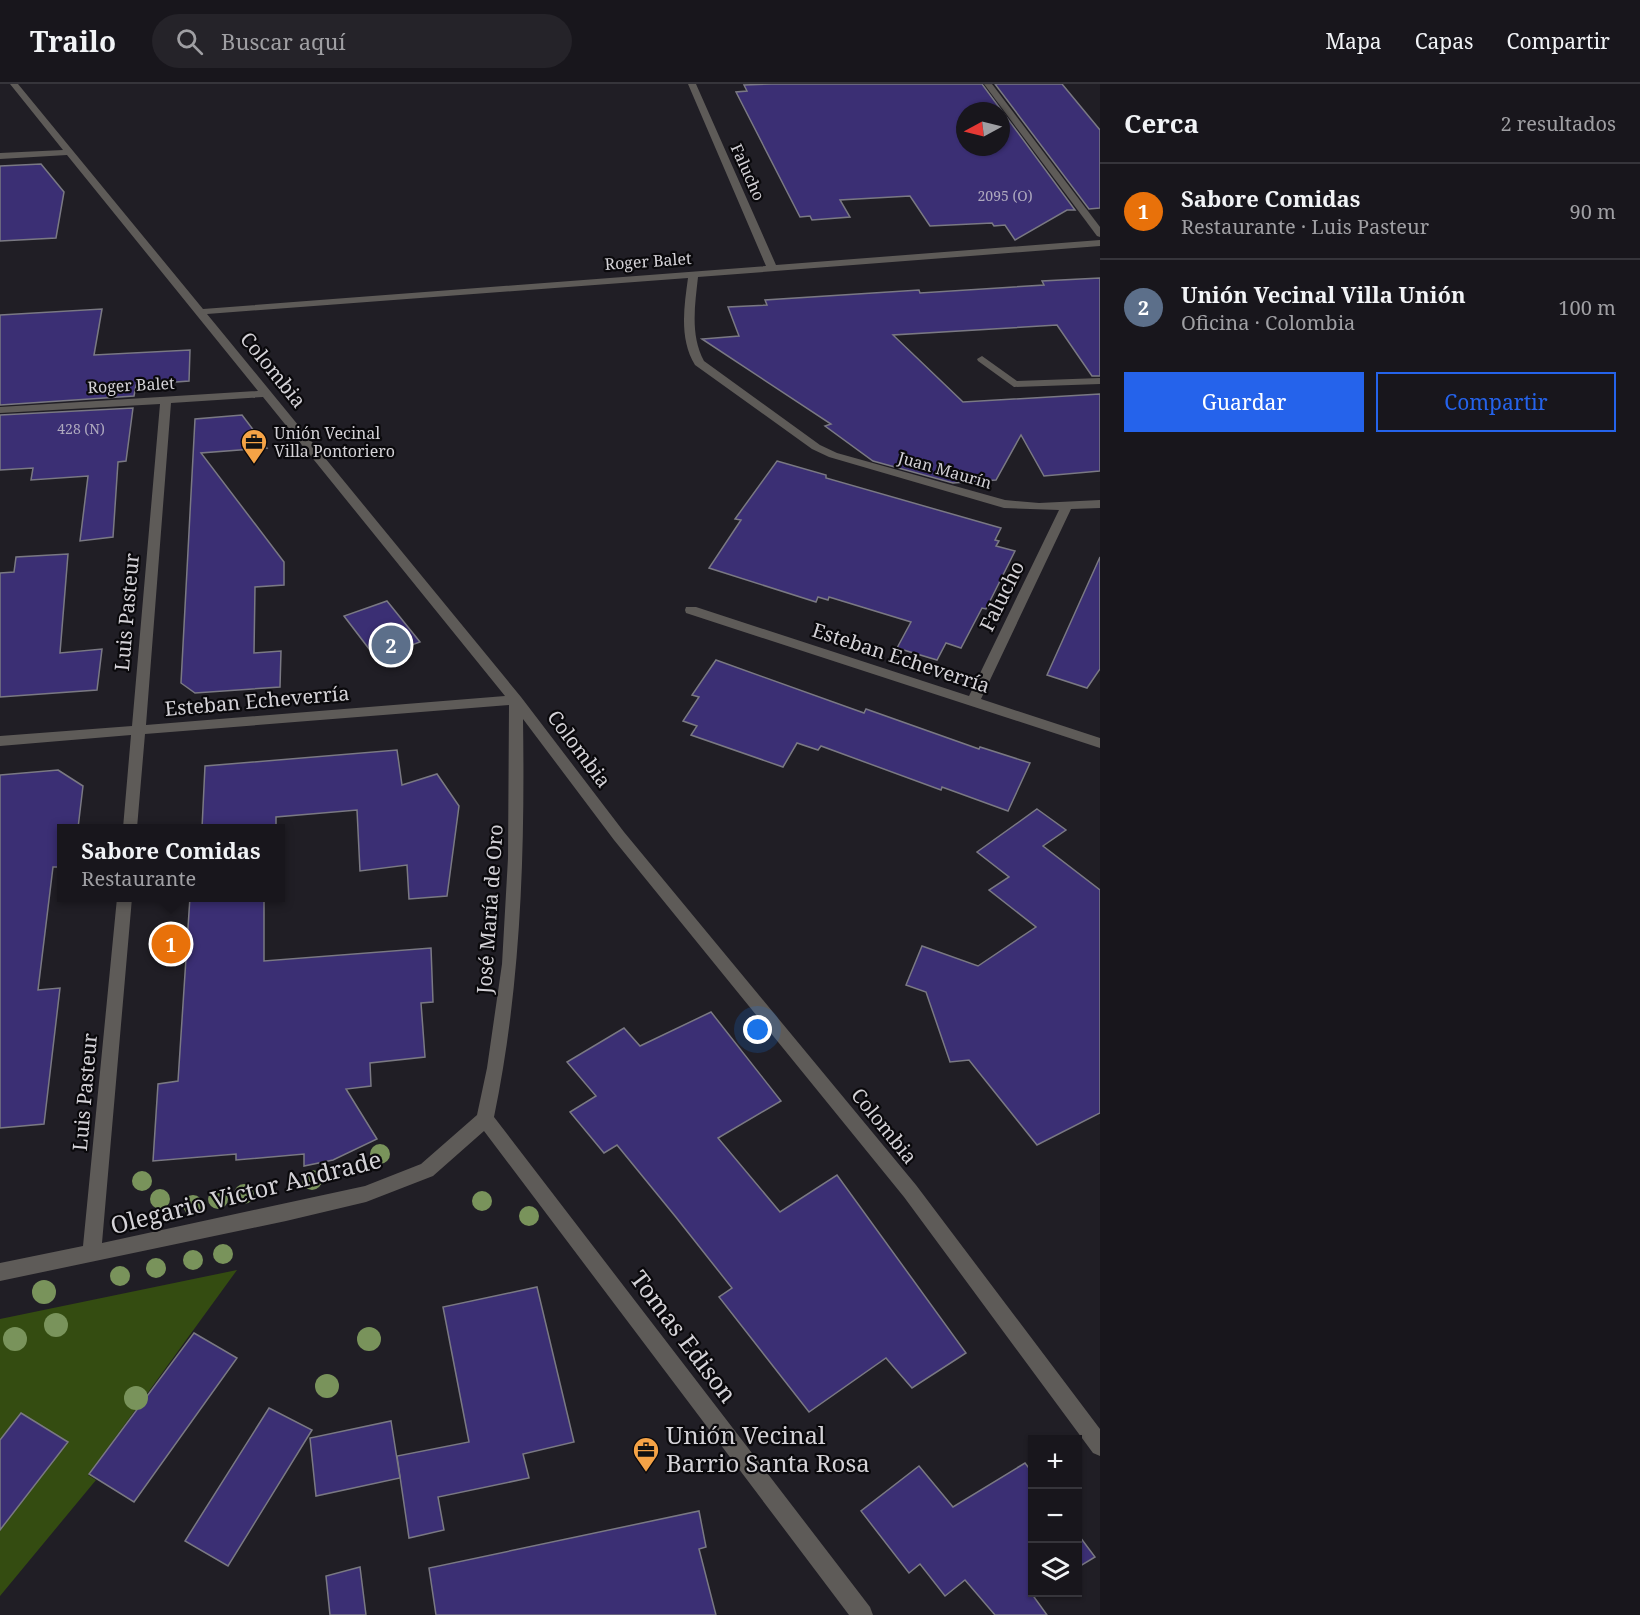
<!DOCTYPE html>
<html lang="es">
<meta charset="utf-8">
<style>
:root{--surface:#18161c;--page:#252329;--text:#f1f3f6;--muted:#9f9fa3;--line:#36353b;--accent:#2563eb}
body{margin:0;font-family:"Noto Serif",serif;background:var(--page);color:var(--text)}
.controls{position:absolute;right:18px;bottom:18px;display:grid;overflow:hidden;border-radius:0px;box-shadow:0 2px 4px #0004}
.controls button{width:54px;height:54px;display:grid;place-items:center;padding:0;border:0;border-bottom:2px solid var(--line);background:var(--surface);color:var(--text);font:30px sans-serif}
.compass{position:absolute;left:956px;top:18px;width:54px;height:54px;border-radius:50%;background:var(--surface);box-shadow:0 2px 4px #0004;rotate:263deg}
.you{position:absolute;left:758px;top:946px;width:21px;height:21px;margin:-15px;border:4px solid #fff;border-radius:50%;background:#1a73e8;box-shadow:0 0 0 9px #1a73e833}
.badge{display:grid;place-items:center;width:39px;height:39px;border-radius:50%;background:var(--accent);color:#fff;font-size:20px;font-weight:700}
.pin{position:absolute;translate:-50% -50%;border:3px solid #fff;box-shadow:0 2px 6px #0006}
.popup{position:absolute;left:57px;top:740px;width:228px;height:78px;box-sizing:border-box;display:grid;place-content:center;border-radius:0px;background:var(--surface);filter:drop-shadow(0 2px 4px #0005);font-size:20px;white-space:nowrap;color:var(--muted)}
.popup b{font-size:22px;color:var(--text)}
.popup::after{content:'';position:absolute;left:50%;top:100%;margin-left:-12px;border:12px solid transparent;border-top-color:var(--surface)}
.list{margin:0;padding:0;list-style:none}
h2{display:flex;justify-content:space-between;align-items:center;height:78px;margin:0;padding:0 24px;font-size:26px}
h2 small{font-size:20px;font-weight:400;color:var(--muted)}
.list li{display:grid;grid-template-columns:39px 1fr auto;gap:18px;align-items:center;box-sizing:border-box;height:96px;padding:0 24px;border-top:2px solid var(--line)}
.list b{display:block;font-size:22px;white-space:nowrap}
.list p{margin:0;font-size:20px;white-space:nowrap;color:var(--muted)}
.list em{font-size:20px;font-style:normal;color:var(--muted)}
.actions{display:flex;gap:12px;padding:18px 24px}
.actions a{flex:1;padding:14px 0;border:2px solid var(--accent);border-radius:0px;text-align:center;font-size:21px;color:var(--accent)}
.actions .main{background:var(--accent);color:#fff}
.icon{flex:none;width:33px;height:33px;fill:none;stroke:currentColor;stroke-width:2;stroke-linecap:round;stroke-linejoin:round}
.map{position:relative;flex:none;width:1100px;height:1531px;overflow:hidden}
header{display:flex;align-items:center;gap:36px;box-sizing:border-box;height:84px;padding:0 30px;background:var(--surface);border-bottom:2px solid var(--line)}
header strong{font-size:28px}
nav{display:flex;gap:33px;margin-inline-start:auto;font-size:21px}
.search{width:420px;height:54px;background:var(--page);display:flex;align-items:center;gap:15px;box-sizing:border-box;padding:0 21px;border-radius:33px;color:var(--muted);font-size:22px}
main{display:flex}
aside{flex:1;background:var(--surface)}
.map>svg:first-child{display:block}
.green{fill:#344c11}
.building{fill:#3b2f74;stroke:#7a7983;stroke-width:1.5;fill-rule:evenodd}
.lines{fill:none;stroke-linecap:round;stroke-linejoin:round}
.street{fill:#5e5b58;fill-rule:evenodd}
.tree{fill:#79935b}
.labels{text-anchor:middle;stroke-width:4.5;stroke-linejoin:round;paint-order:stroke}
.far-number-label{font-size:14px;fill:#aea9be}
.far-street-label{font-size:16px;fill:#d4d2d7;stroke:#0a090c}
.far-poi-label{font-size:16px;fill:#d4d2d7;stroke:#0a090c;text-anchor:start}
.street-label{font-size:20px;fill:#d4d2d7;stroke:#0a090c}
.near-street-label{font-size:24px;fill:#d4d2d7;stroke:#0a090c}
.near-poi-label{font-size:24px;fill:#d4d2d7;stroke:#0a090c;text-anchor:start}
</style>
<header>
<strong>Trailo</strong>
<div class="search"><svg class="icon" aria-label="search" viewBox="0 0 24 24"><circle cx="10" cy="10" r="6"/><path d="M15 15l6 6"/></svg>Buscar aquí</div>
<nav><a>Mapa</a><a>Capas</a><a>Compartir</a></nav>
</header>
<main>
<div class="map">
<svg width="1100" height="1531" viewBox="0 0 1100 1531">
<rect width="100%" height="100%" fill="#201e25"/>
<path class="green" d="M237,1186L88,1391L96,1396L0,1512V1446L52,1378L49,1376L65,1356L21,1329L0,1356V1235Z"/>
<g class="building">
<path d="M771,0H982L1075,126H1067L1015,156L1005,141L994,142L992,139L930,142L910,112L840,116L850,133L812,136L810,132L800,133L736,8L747,7L744,1ZM965,27H1001V63H965Z"/>
<path d="M995,0H1062L1100,46V124L1089,125Z"/>
<path d="M41,80L64,108L56,154L0,157V82Z"/>
<path d="M1100,194V292H1092L1057,241L893,251L963,318L1100,310V387L1044,392L1021,351L996,396L953,399L873,377L825,342L831,340L702,255L739,252L728,223L767,221L765,216L919,206L920,209L1044,201L1042,197Z"/>
<path d="M102,225L94,271L190,266L189,297L136,301L134,312L0,321V231Z"/>
<path d="M133,324L126,377L118,378L113,453L80,457L88,392L31,396L33,384L0,386V331Z"/>
<path d="M242,331L267,364L201,369L284,478V501L255,503L254,569L281,567L280,603L195,609L181,599L195,335Z"/>
<path d="M777,377L826,391V394L1001,444L995,456L999,457L996,462L1015,467L986,525L982,524L961,564L946,559L937,576L897,564L911,538L829,513L828,516L818,513L816,518L709,484L741,436L735,435Z"/>
<path d="M68,470L60,569L102,565L97,606L0,613V489L14,488L16,473Z"/>
<path d="M1100,473V585L1087,604L1047,591Z"/>
<path d="M387,517L420,558L376,574L344,532Z"/>
<path d="M716,576L864,629L866,625L979,665L980,663L1030,679L1008,727L942,703L941,706L821,662L818,666L797,659L783,683L691,651L697,642L683,637L699,613L692,611Z"/>
<path d="M397,666L402,701L437,690L459,722L447,812L409,815L407,781L360,787L357,726L276,733V742L202,744L205,682Z"/>
<path d="M58,686L83,702L78,744H62V783H53L38,906L60,904L44,1040L0,1044V691Z"/>
<path d="M1037,725L1066,746L1043,762L1100,806V1029L1037,1061L969,976L950,978L926,908L906,901L922,862L978,882L1036,843L989,806L1009,793L977,768Z"/>
<path d="M190,813H264V877L431,864L433,918L421,919L425,973L370,979L371,1002L346,1005L377,1055L333,1076L304,1082V1070L236,1076V1070L153,1077L158,1000L178,997Z"/>
<path d="M711,928L781,1017L718,1054L780,1128L837,1091L966,1269L912,1304L886,1274L809,1328L719,1213L732,1204L675,1132L617,1061L604,1069L570,1028L596,1012L567,978L624,944L640,962Z"/>
<path d="M537,1203L574,1358L523,1370L529,1394L438,1413L444,1446L409,1454L397,1372L469,1358L443,1223Z"/>
<path d="M194,1249L237,1274L134,1418L89,1390Z"/>
<path d="M269,1324L312,1346L228,1482L185,1457Z"/>
<path d="M21,1329L68,1358L0,1446V1356Z"/>
<path d="M391,1337L400,1394L316,1412L310,1354Z"/>
<path d="M1025,1379L1032,1388V1509H1041L1034,1513L1047,1531H995L965,1496L945,1512L920,1480L909,1489L861,1427L919,1382L953,1423Z"/>
<path d="M699,1427L706,1463L699,1465L716,1531H436L429,1484Z"/>
<path d="M1077,1449L1095,1473L1077,1484Z"/>
<path d="M360,1483L366,1531H330L326,1492Z"/>
</g>
<g class="lines">
<g class="street">
<path d="M10,0H18L203,225L766,182L688,0H696L776,181L1100,156V162L698,193C695,221 690,251 704,277L820,361L837,369L1005,416L1039,419L1100,416V424L1071,425L981,615L1100,654V664L686,529L685,526L686,523H696L969,612L1059,426L1004,424L829,373L812,365L695,281C679,255 684,223 688,194L207,230L521,613L624,748L916,1101L1100,1345V1372L1093,1369L904,1113L614,756L523,635C525,770 521,902 494,1033L870,1523L873,1531H849L484,1047L433,1092L366,1118L286,1137L0,1197V1179L83,1162L117,814H132L102,1159L365,1102L421,1080L477,1031L487,984L502,880L508,774L509,621L145,650L137,744H123L131,651L0,662V652L132,642L160,320L0,329V323L258,307L67,71L0,75V69L63,66ZM263,313L505,612L146,641L171,319Z"/>
<path d="M984,0H992L1100,143V153L1097,152Z"/>
<path d="M982,272L1017,297L1100,294V300L1014,303L978,277L977,275Z"/>
</g>
</g>
<g class="tree">
<circle cx="380" cy="1070" r="10"/>
<circle cx="312" cy="1096" r="10"/>
<circle cx="142" cy="1097" r="10"/>
<circle cx="244" cy="1110" r="10"/>
<circle cx="160" cy="1115" r="10"/>
<circle cx="218" cy="1115" r="10"/>
<circle cx="482" cy="1117" r="10"/>
<circle cx="193" cy="1121" r="10"/>
<circle cx="529" cy="1132" r="10"/>
<circle cx="223" cy="1170" r="10"/>
<circle cx="193" cy="1176" r="10"/>
<circle cx="156" cy="1184" r="10"/>
<circle cx="120" cy="1192" r="10"/>
<circle cx="44" cy="1208" r="12"/>
<circle cx="56" cy="1241" r="12"/>
<circle cx="15" cy="1255" r="12"/>
<circle cx="369" cy="1255" r="12"/>
<circle cx="327" cy="1302" r="12"/>
<circle cx="136" cy="1314" r="12"/>
</g>
<defs>
<g id="office-pin" transform="scale(1.35)"><path d="M0 17L-7.5 6A9.5 9.5 0 1 1 7.5 6Z" fill="#f5a346" stroke="#0a090c"/><path d="M-6-3h4V-5.5h4V-3h4V5H-6ZM-1-4.5V-3h2v-1.5ZM-6 0V1H6V0Z" fill="#111"/></g>
</defs>
<g fill-rule="evenodd">
<use href="#office-pin" x="254" y="358"/>
<use href="#office-pin" x="646" y="1366"/>
</g>
<g class="labels">
<g class="far-number-label">
<text x="1005" y="117">2095 (O)</text>
<text x="81" y="350">428 (N)</text>
</g>
<g class="far-street-label">
<text transform="translate(748 88) rotate(66)" y="6">Falucho</text>
<text transform="translate(648 177) rotate(-4)" y="6">Roger Balet</text>
<text transform="translate(131 301) rotate(-3)" y="6">Roger Balet</text>
<text transform="translate(945 386) rotate(16)" y="6">Juan Maurín</text>
</g>
<g class="far-poi-label">
<text x="274" y="355">Unión Vecinal<tspan x="274" dy="18">Villa Pontoriero</tspan></text>
</g>
<g class="street-label">
<text transform="translate(273 286) rotate(51)" y="7">Colombia</text>
<text transform="translate(1002 512) rotate(-64)" y="7">Falucho</text>
<text transform="translate(127 528) rotate(-85)" y="7">Luis Pasteur</text>
<text transform="translate(901 574) rotate(18)" y="7">Esteban Echeverría</text>
<text transform="translate(257 617) rotate(-5)" y="7">Esteban Echeverría</text>
<text transform="translate(579 665) rotate(53)" y="7">Colombia</text>
<text transform="translate(490 825) rotate(-86)" y="7">José María de Oro</text>
<text transform="translate(85 1008) rotate(-85)" y="7">Luis Pasteur</text>
<text transform="translate(884 1042) rotate(51)" y="7">Colombia</text>
</g>
<g class="near-street-label">
<text transform="translate(246 1109) rotate(-14)" y="8">Olegario Victor Andrade</text>
<text transform="translate(683 1253) rotate(53)" y="8">Tomas Edison</text>
</g>
<g class="near-poi-label">
<text x="666" y="1360">Unión Vecinal<tspan x="666" dy="28">Barrio Santa Rosa</tspan></text>
</g>
</g>
</svg>
<div class="controls">
<button>+</button>
<button>−</button>
<button><svg class="icon" aria-label="layers" viewBox="0 0 24 24"><path d="M12 4l9 5-9 5-9-5zM3 14l9 5 9-5"/></svg></button>
</div>
<svg class="compass" viewBox="-18 -18 36 36"><path d="M0-13l5 13h-10z" fill="#e53935"/><path d="M0 13l5-13h-10z" fill="#9f9fa3"/></svg>
<div class="you"></div>
<div class="pin badge" style="left:171px;top:860px;background:#e8710a">1</div>
<div class="popup"><b>Sabore Comidas</b>Restaurante</div>
<div class="pin badge" style="left:391px;top:561px;background:#5c6f8a">2</div>
</div>
<aside>
<h2>Cerca<small>2 resultados</small></h2>
<ul class="list">
<li><span class="badge" style="background:#e8710a">1</span><div><b>Sabore Comidas</b><p>Restaurante · Luis Pasteur</p></div><em>90 m</em></li>
<li><span class="badge" style="background:#5c6f8a">2</span><div><b>Unión Vecinal Villa Unión</b><p>Oficina · Colombia</p></div><em>100 m</em></li>
</ul>
<div class="actions"><a class="main">Guardar</a><a>Compartir</a></div>
</aside>
</main>
